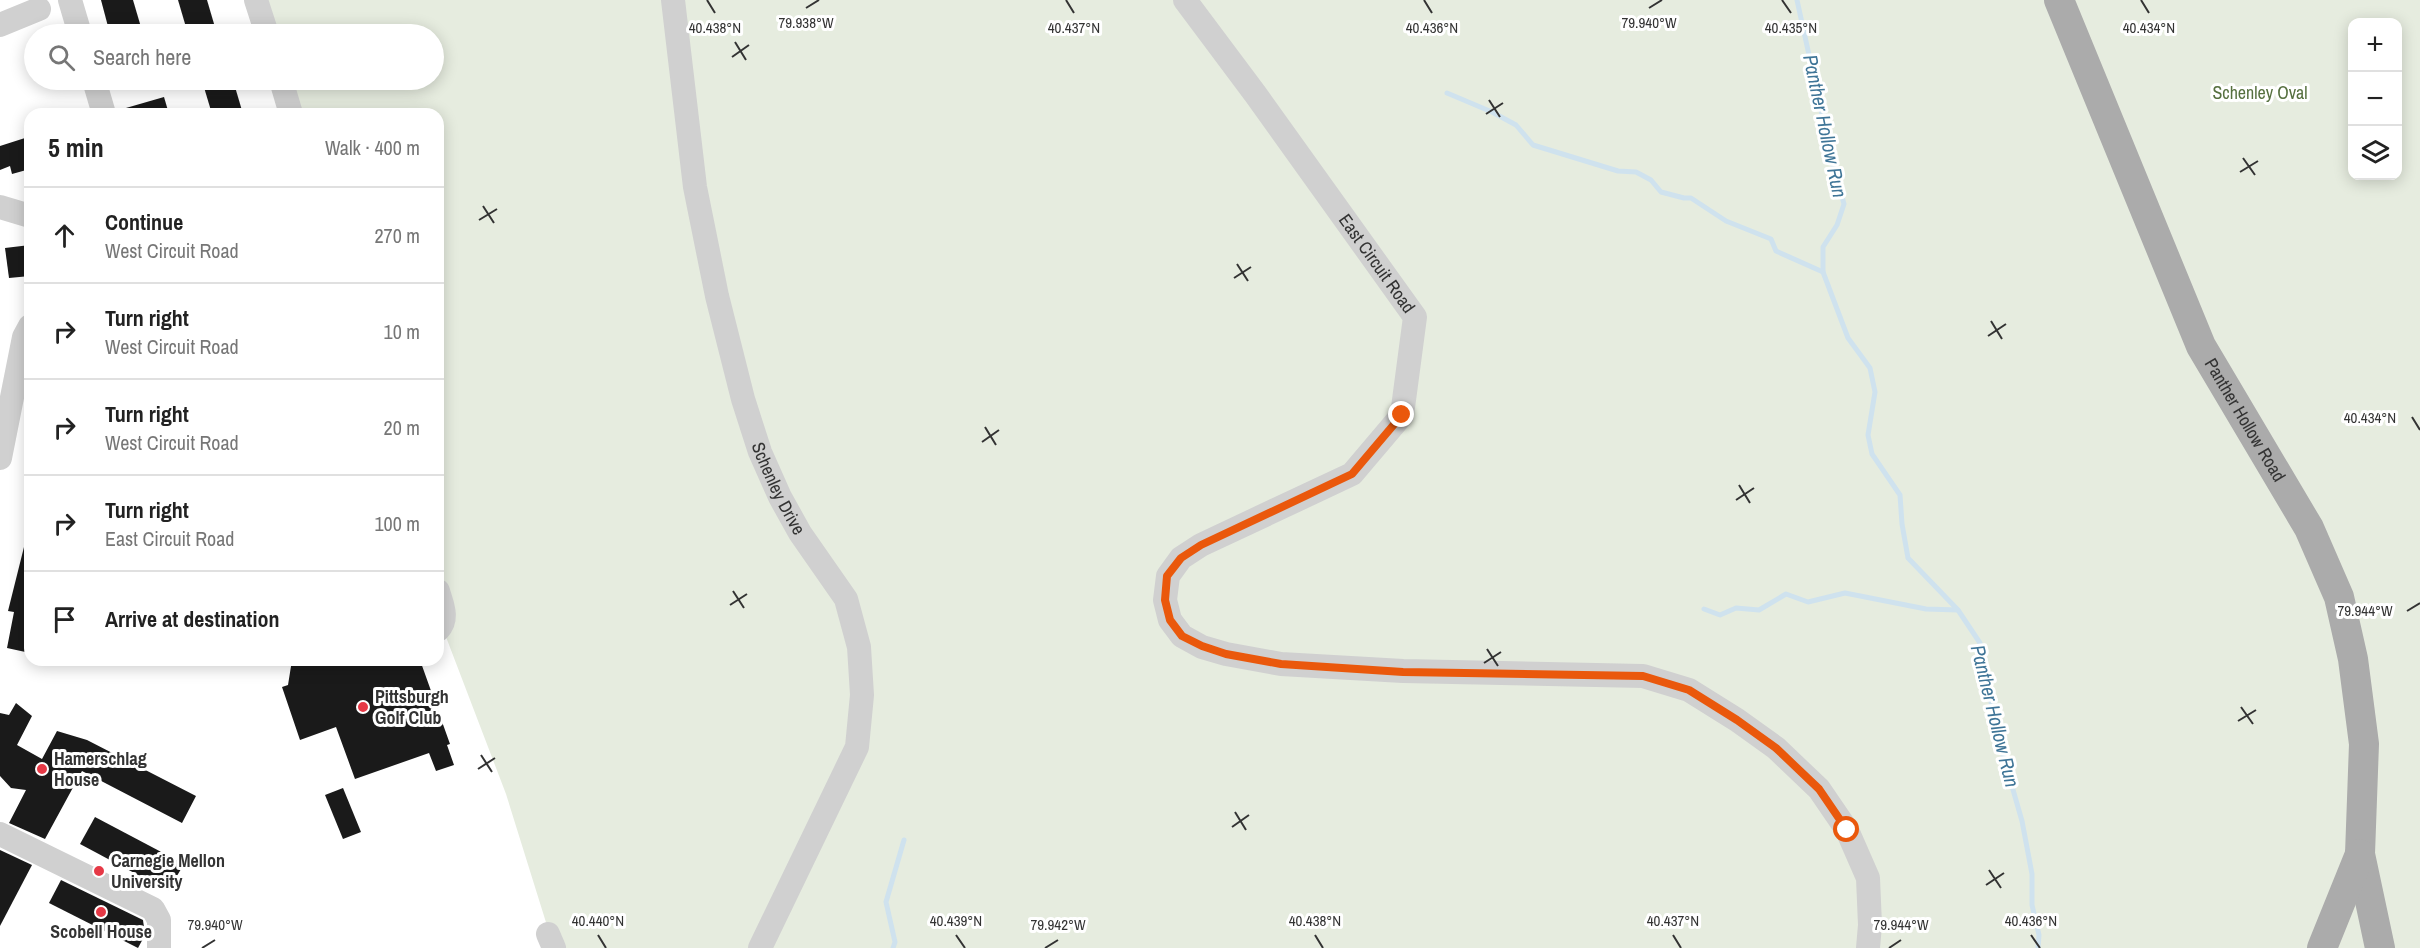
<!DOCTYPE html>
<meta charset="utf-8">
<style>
:root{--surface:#fff;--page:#f6f6f6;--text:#222;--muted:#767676;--line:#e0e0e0}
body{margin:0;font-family:"Archivo Narrow",sans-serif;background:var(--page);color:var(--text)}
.controls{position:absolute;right:18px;top:18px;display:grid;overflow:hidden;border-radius:12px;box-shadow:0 3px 15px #0003}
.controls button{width:54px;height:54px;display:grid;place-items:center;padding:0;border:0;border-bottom:2px solid var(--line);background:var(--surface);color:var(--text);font:30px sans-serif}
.stop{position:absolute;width:18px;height:18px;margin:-14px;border:4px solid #ea580c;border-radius:50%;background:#fff}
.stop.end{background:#ea580c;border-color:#fff;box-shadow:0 2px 6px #0008}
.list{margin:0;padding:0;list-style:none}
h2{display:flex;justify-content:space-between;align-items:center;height:78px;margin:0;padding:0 24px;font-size:26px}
h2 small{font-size:20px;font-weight:400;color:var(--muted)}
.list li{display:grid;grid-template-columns:39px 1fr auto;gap:18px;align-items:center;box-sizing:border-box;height:96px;padding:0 24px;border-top:2px solid var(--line)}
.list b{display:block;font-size:22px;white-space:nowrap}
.list p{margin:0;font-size:20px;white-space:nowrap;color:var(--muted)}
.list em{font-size:20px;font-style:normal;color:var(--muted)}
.icon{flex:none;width:33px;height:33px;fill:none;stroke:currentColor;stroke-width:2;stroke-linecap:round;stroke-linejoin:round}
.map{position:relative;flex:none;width:2420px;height:948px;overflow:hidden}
.search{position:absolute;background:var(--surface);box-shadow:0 3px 15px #0003;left:24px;top:24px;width:420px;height:66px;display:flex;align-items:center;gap:15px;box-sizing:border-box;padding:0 21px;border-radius:33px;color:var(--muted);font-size:22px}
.panel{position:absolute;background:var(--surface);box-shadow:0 3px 15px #0003;left:24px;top:108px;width:420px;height:558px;border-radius:18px}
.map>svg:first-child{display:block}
.green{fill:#e6ecdf;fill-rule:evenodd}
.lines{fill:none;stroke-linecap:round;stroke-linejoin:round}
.stream{stroke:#cfe2ee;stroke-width:5}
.building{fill:#1a1a1a}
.minor{stroke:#d0d0d0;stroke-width:24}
.major{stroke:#ababab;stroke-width:30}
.route{stroke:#ea580c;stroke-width:8}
.ticks{fill:none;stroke:#333;stroke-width:2}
.poi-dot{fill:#e63946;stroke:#fff;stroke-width:2}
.labels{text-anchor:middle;stroke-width:6;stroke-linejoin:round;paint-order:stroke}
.park-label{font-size:18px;fill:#56703f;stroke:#fff}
.street-label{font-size:18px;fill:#333;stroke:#fff}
.poi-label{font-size:18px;font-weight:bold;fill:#333;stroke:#fff;text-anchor:start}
.water-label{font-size:20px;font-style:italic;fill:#3f7597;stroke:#fff}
.ticks-label{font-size:15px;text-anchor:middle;fill:#333;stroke:#fff;stroke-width:6;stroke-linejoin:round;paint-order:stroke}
</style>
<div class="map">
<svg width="2420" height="948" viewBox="0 0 2420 948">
<rect width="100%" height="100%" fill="#fff"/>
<path class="green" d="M256,0H2420V948H554L506,794L438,616V114H291L281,80H434V34H267ZM2352,22H2398V176H2352Z"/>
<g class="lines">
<g class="stream">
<path d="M1797,0L1833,165L1844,204L1837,225L1823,247V272L1848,338L1870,368L1875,392L1868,435L1872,454L1900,495L1902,524L1908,558L1958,610L1980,643L1997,734L2022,821L2032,874V905L2039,935L2038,948"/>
<path d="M1447,93L1492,112L1516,125L1533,145L1618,171L1636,172L1651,180L1661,192L1684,198H1691L1726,221L1771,239L1776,251L1823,272"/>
<path d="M1704,609L1720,615L1736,608L1759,610L1786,594L1808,602L1845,593L1926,609L1958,610"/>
<path d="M893,948L895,942L886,902L904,840"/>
</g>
</g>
<g class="building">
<path d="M101,0H133L143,34H110Z"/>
<path d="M178,0H207L217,34H188Z"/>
<path d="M218,80H233L243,114H212L203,84Z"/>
<path d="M164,97L169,114H120L119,110Z"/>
<path d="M25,138L30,153V169L12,174L10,166L0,170V146Z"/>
<path d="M30,245V276L9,278L5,248Z"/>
<path d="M24,547H30V653L7,648L14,612L8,611Z"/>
<path d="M292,660H368L370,666L387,660H420L450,744L447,745L454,765L436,771L429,753L355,779L336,727L300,740L282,687L288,685Z"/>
<path d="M16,703L32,716L17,745L42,759L57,731L87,740L196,796L182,823L82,771L45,839L9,823L26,790L11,788L0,776V713L9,715Z"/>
<path d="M343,788L361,832L343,839L325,795Z"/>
<path d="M95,817L184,864L168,891L80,844Z"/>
<path d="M0,850L32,865L0,926Z"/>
<path d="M61,880L143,920L145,935L138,948L49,903Z"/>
</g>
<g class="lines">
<g class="minor">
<path d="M70,0L80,34"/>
<path d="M256,0L267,34"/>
<path id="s1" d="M673,0L695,187L717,296L743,399L760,452L780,497L800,533L846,599L859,647L862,695L857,747L760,948"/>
<path id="s2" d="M1185,0L1256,95L1415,317L1402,415L1352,474L1201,545L1181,558L1168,576L1165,600L1170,620L1182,636L1202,647L1226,654L1281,664L1403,671L1643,676L1689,690L1737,720L1776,748L1819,789L1847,830L1868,878L1870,925L1868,948"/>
<path d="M0,25L39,9"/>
<path d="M94,80L104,114"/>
<path d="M281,80L291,114"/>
<path d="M0,207L30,216"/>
<path d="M0,458L24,337L30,326"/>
<path d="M438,591C442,605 449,618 438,630"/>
<path d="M0,834L153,909L159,920V948"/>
<path d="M548,934L554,948"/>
</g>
<g class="major">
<path id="s3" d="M2059,0L2201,346L2309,528L2339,597L2353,659L2364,744L2360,854L2380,948"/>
<path d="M2322,948L2360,854"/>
</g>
</g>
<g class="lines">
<path class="route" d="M1402,415L1352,474L1201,545L1181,558L1167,576L1165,600L1170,620L1182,636L1202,646L1226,654L1281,664L1403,672L1643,676L1689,690L1737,720L1776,748L1819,789L1847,830"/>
</g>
<path class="ticks" d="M707,0L715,13M1066,0L1074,13M1424,0L1432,13M1782,0L1791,13M2141,0L2149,13M806,8L819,0M1649,8L1662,0M735,42L746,60M732,57L749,45M1489,100L1500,117M1486,114L1503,103M2243,158L2255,175M2240,172L2258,161M483,206L494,223M479,220L497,209M1237,264L1248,281M1234,278L1251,267M1991,321L2002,339M1988,336L2006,324M2412,417L2420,430M985,427L996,445M982,442L999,430M1739,485L1750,503M1736,500L1754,488M733,591L744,608M730,605L747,594M2407,611L2420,603M1487,649L1498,666M1484,663L1501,652M2241,707L2253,724M2238,721L2256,710M481,755L492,772M478,769L495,758M1235,812L1246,830M1232,827L1249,815M1989,870L2001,888M1986,885L2004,873M598,935L606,948M956,935L965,948M1315,935L1323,948M1673,935L1681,948M2031,935L2040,948M202,948L215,940M1045,948L1058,940M1889,948L1901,940"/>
<g class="poi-dot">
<circle cx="363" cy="707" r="6"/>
<circle cx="42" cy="769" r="6"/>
<circle cx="99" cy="871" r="6"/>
<circle cx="101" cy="912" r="6"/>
</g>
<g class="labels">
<g class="park-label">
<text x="2260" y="99">Schenley Oval</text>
</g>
<g class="street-label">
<text dy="6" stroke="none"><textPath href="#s2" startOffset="326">East Circuit Road</textPath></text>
<text dy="6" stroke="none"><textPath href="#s3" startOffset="460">Panther Hollow Road</textPath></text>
<text dy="6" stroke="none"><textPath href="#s1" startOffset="502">Schenley Drive</textPath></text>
</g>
<g class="poi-label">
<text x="375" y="703">Pittsburgh<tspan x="375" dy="21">Golf Club</tspan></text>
<text x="54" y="765">Hamerschlag<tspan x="54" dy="21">House</tspan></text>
<text x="111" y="867">Carnegie Mellon<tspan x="111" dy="21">University</tspan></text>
<text x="101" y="938" text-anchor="middle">Scobell House</text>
</g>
<g class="water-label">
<text transform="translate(1825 126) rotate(78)" y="7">Panther Hollow Run</text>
<text transform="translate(1995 716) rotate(76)" y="7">Panther Hollow Run</text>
</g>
</g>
<g class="ticks-label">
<text x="806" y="28">79.938°W</text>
<text x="1649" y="28">79.940°W</text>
<text x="715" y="33">40.438°N</text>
<text x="1074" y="33">40.437°N</text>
<text x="1432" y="33">40.436°N</text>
<text x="1791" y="33">40.435°N</text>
<text x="2149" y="33">40.434°N</text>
<text x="2370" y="423">40.434°N</text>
<text x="2365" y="616">79.944°W</text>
<text x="598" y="926">40.440°N</text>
<text x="956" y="926">40.439°N</text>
<text x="1315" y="926">40.438°N</text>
<text x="1673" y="926">40.437°N</text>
<text x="2031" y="926">40.436°N</text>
<text x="215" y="930">79.940°W</text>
<text x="1058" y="930">79.942°W</text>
<text x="1901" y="930">79.944°W</text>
</g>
</svg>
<div class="controls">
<button>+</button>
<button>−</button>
<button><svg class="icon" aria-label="layers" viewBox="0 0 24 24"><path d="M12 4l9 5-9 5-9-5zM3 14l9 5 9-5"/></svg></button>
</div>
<div class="stop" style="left:1847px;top:830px"></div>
<div class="stop end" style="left:1402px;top:415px"></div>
<div class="search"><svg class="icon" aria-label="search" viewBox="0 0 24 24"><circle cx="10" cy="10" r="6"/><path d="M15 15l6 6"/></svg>Search here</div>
<section class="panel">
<h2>5 min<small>Walk · 400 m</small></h2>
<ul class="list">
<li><svg class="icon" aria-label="ahead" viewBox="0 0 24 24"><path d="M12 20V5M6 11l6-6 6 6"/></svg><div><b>Continue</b><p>West Circuit Road</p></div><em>270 m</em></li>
<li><svg class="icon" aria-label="right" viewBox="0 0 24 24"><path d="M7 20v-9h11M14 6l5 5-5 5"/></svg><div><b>Turn right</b><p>West Circuit Road</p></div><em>10 m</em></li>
<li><svg class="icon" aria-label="right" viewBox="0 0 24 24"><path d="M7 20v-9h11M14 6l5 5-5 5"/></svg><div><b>Turn right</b><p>West Circuit Road</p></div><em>20 m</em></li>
<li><svg class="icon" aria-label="right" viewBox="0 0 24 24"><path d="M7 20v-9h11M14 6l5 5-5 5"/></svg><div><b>Turn right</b><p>East Circuit Road</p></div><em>100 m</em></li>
<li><svg class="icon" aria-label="arrive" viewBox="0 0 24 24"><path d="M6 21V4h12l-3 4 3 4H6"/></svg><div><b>Arrive at destination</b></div></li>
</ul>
</section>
</div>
